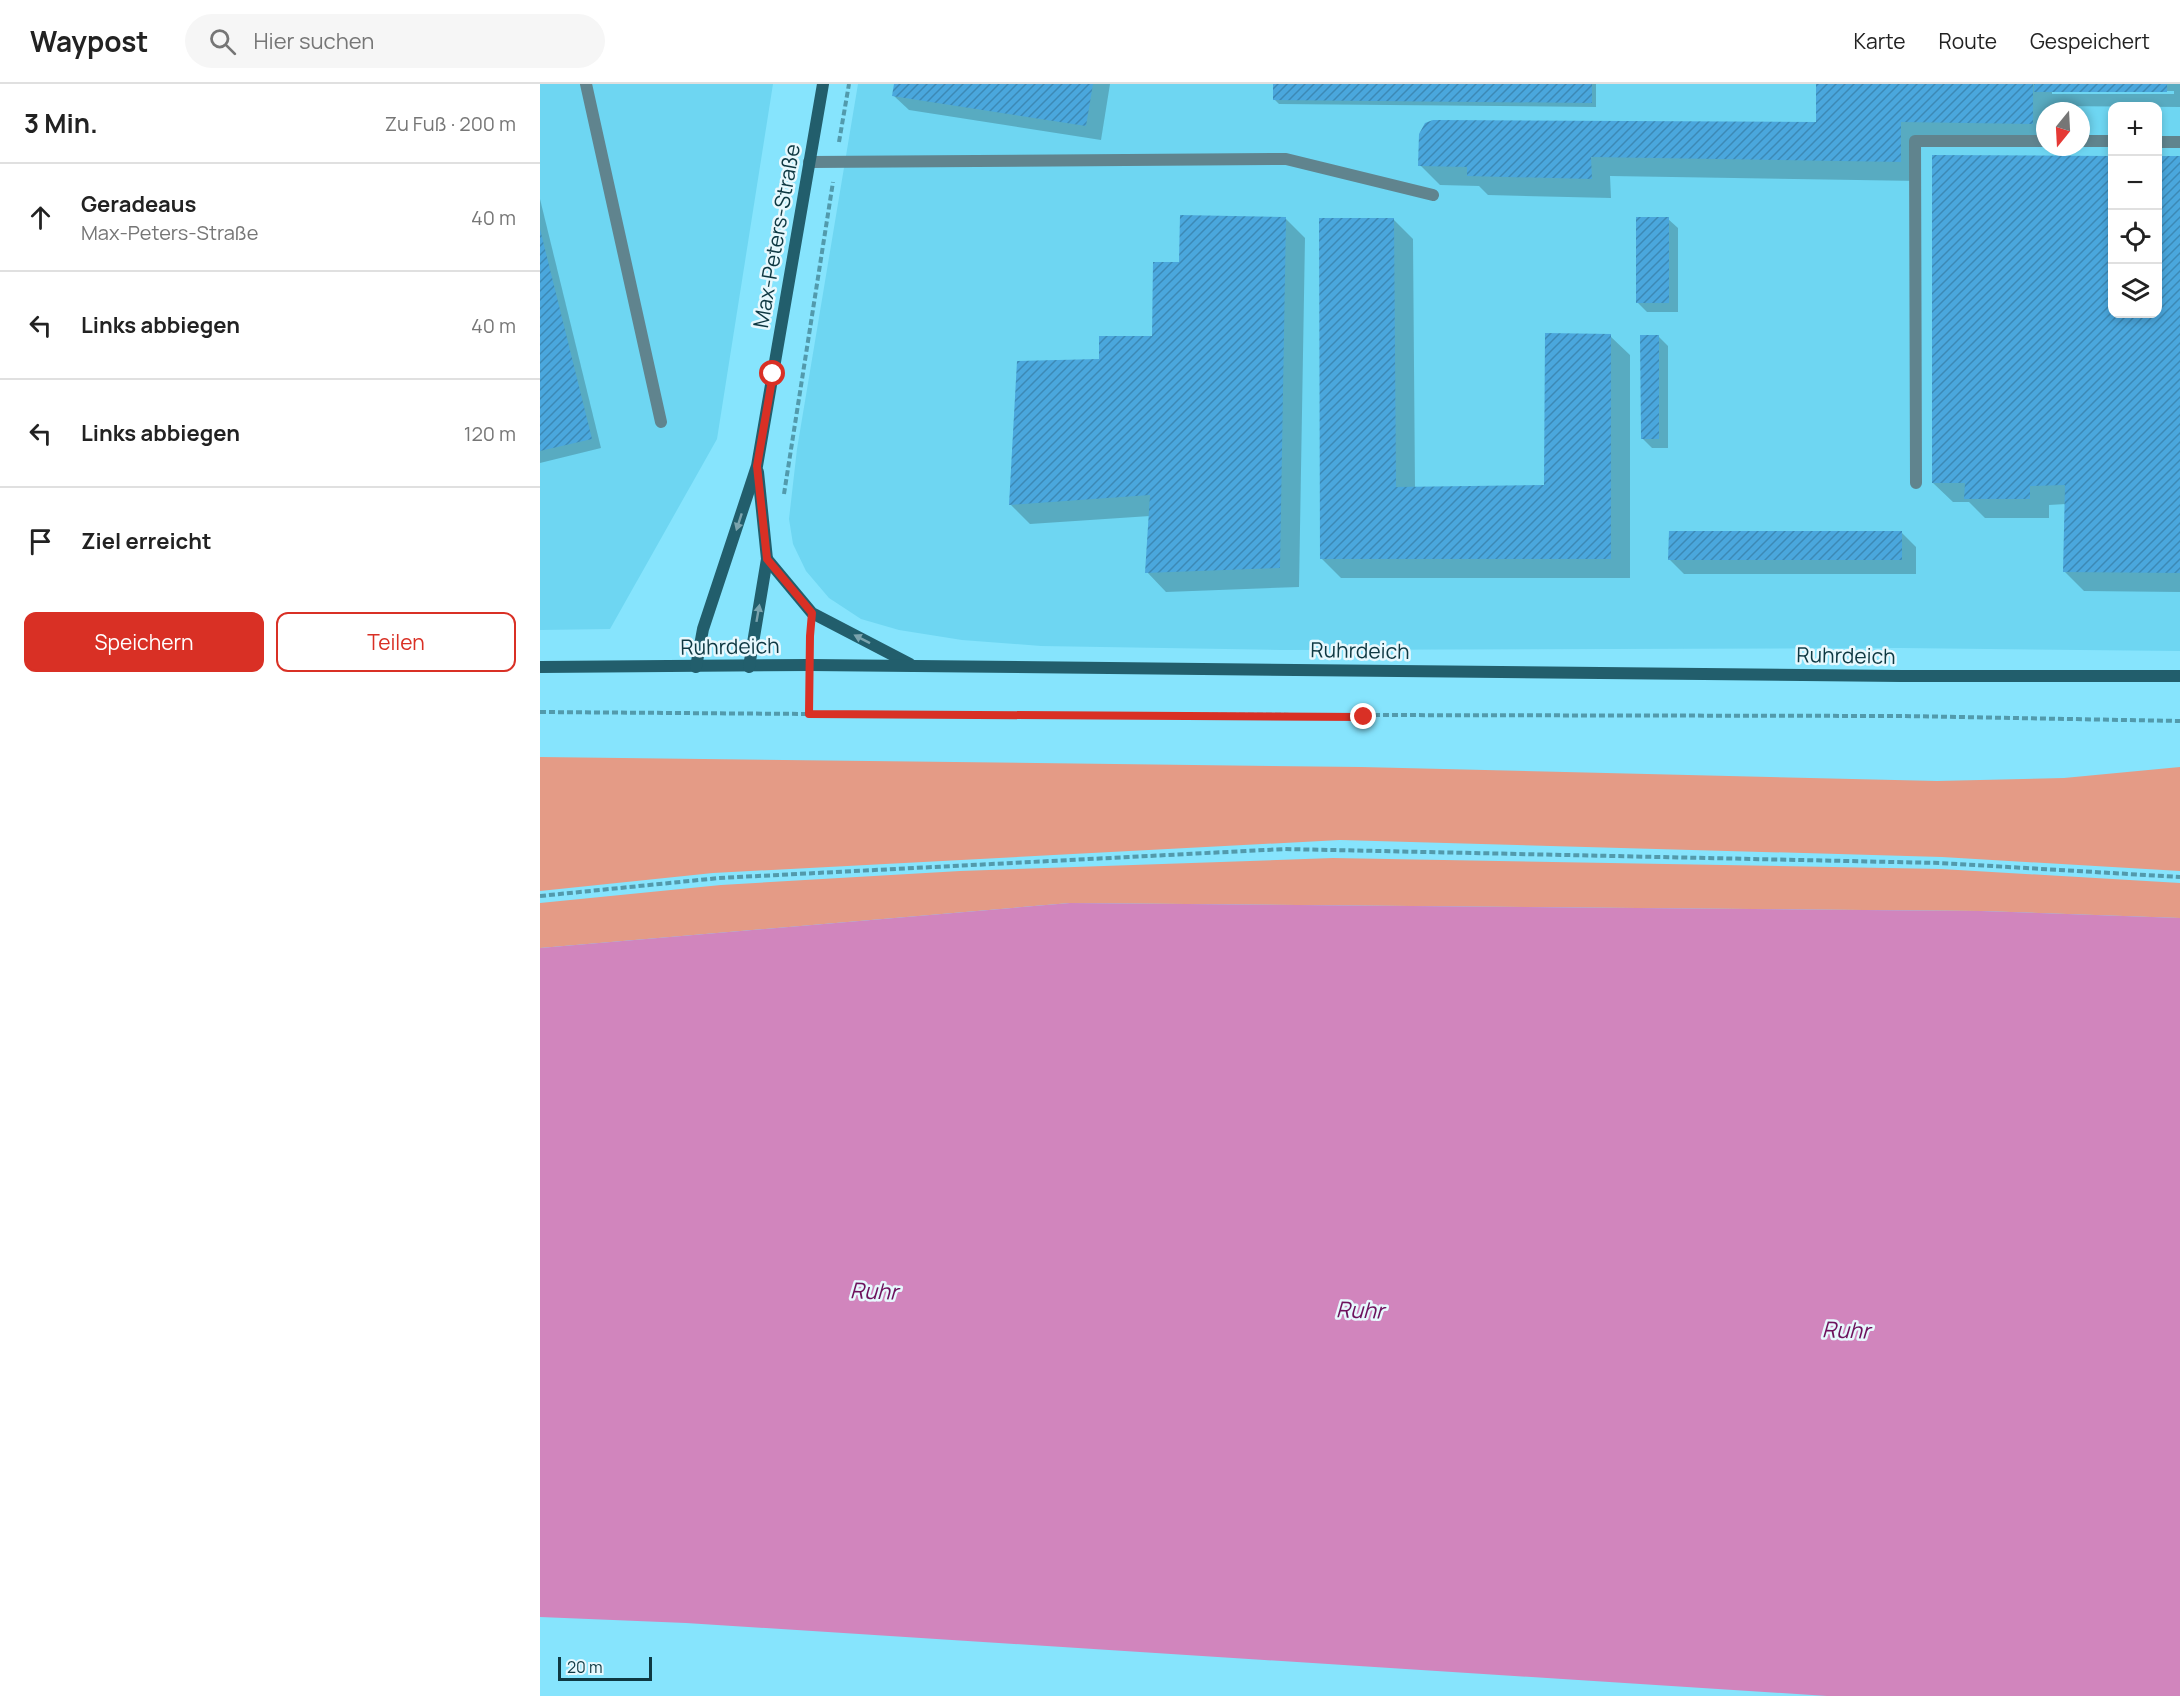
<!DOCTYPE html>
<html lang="de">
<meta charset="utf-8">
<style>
:root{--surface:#fff;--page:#f6f6f6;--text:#222;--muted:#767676;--line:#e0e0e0;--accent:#d93025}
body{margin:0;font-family:Manrope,sans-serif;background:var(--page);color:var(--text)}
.controls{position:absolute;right:18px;top:18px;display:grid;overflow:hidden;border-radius:12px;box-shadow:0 3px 9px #0003}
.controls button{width:54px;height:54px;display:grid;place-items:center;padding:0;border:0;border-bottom:2px solid var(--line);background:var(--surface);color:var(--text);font:30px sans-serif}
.compass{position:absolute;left:1496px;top:18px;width:54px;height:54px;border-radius:50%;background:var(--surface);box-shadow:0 3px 9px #0003;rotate:198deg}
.scale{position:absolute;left:18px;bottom:15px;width:94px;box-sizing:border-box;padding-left:6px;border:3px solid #0e3842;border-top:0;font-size:16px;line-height:21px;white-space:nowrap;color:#0e3842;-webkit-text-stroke:4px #e7f8fd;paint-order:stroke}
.stop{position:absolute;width:18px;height:18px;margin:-14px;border:4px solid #d93025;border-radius:50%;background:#fff}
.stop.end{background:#d93025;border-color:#fff;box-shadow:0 2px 6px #0008}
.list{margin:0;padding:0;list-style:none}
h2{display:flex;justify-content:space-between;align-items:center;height:78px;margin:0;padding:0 24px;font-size:26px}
h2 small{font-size:20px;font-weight:400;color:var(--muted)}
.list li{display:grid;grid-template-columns:39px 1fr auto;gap:18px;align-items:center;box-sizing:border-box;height:108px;padding:0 24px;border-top:2px solid var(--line)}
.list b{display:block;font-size:22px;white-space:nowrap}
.list p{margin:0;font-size:20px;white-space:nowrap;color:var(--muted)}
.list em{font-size:20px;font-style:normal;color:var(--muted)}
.actions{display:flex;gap:12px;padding:18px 24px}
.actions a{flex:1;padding:14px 0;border:2px solid var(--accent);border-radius:12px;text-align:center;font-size:21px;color:var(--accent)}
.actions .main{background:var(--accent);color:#fff}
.icon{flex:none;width:33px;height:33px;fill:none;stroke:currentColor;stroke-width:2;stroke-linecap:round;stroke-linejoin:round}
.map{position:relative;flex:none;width:1640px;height:1612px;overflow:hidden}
header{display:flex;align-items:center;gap:36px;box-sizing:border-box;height:84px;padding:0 30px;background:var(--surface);border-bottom:2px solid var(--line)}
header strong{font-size:28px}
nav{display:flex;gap:33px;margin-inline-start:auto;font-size:21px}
.search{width:420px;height:54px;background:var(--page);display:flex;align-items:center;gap:15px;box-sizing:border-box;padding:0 21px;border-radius:33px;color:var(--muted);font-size:22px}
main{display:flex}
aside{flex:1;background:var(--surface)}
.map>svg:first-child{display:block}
.built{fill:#6ed6f2;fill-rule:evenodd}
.green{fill:#e49b86}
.water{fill:#d185bd}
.shadow{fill:#0003;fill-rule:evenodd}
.building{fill:url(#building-hatch)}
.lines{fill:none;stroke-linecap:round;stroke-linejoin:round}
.path{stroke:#529aac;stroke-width:4;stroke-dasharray:6 3;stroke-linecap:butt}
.lane{stroke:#60848e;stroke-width:12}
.secondary{stroke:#225e6c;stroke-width:12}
.oneway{fill:#7ba3ad}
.route{stroke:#d93025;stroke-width:8}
.labels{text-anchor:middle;stroke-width:5;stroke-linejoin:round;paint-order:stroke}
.street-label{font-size:21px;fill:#0e3842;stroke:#e7f8fd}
.water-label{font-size:22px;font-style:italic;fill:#6d115c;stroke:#e7f8fd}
</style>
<header>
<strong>Waypost</strong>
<div class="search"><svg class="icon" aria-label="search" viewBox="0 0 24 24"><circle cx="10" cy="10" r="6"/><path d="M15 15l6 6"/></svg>Hier suchen</div>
<nav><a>Karte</a><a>Route</a><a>Gespeichert</a></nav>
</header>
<main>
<aside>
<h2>3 Min.<small>Zu Fuß · 200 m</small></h2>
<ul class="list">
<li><svg class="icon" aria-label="ahead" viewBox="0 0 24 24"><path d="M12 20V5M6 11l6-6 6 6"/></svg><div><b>Geradeaus</b><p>Max-Peters-Straße</p></div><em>40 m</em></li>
<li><svg class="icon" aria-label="left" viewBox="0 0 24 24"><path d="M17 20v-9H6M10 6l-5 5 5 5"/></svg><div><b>Links abbiegen</b></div><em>40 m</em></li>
<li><svg class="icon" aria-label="left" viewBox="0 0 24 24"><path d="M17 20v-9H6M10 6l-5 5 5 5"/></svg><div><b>Links abbiegen</b></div><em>120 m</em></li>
<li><svg class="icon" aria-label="arrive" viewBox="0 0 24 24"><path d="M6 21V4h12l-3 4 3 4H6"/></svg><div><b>Ziel erreicht</b></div></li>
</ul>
<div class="actions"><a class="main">Speichern</a><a>Teilen</a></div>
</aside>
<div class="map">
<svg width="1640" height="1612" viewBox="0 0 1640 1612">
<defs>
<pattern id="building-hatch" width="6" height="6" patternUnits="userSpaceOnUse" patternTransform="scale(1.5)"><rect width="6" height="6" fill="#4aa7dd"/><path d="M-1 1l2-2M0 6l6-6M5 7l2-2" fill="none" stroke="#3c89b5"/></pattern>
</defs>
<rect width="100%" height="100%" fill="#86e4fd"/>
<g class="built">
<path d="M0,0H233L177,355L70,545L0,546Z"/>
<path d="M318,0H1640V567L1360,564L741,566L501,562L422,556L359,546L321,535L289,514L266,487L253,460L249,435L257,365ZM1572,22H1618V230H1572ZM1505,27H1541V63H1505Z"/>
</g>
<g class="green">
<path d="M0,673L821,683L1397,697L1524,694L1640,683V787L1402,773L800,756L173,789L0,807Z"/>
<path d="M793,774L1401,785L1640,799V834L1441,827L530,819L0,864V819L181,801L420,787Z"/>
</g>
<path class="water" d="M530,819L1441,827L1640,834V1612H1287L146,1539L0,1533V864Z"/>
<g class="shadow">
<path d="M356,0H570L561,56L369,26L354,12Z"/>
<path d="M735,0H1056V23L739,20L735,16Z"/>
<path d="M1278,0H1640V23L1512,22V27H1505V59L1380,57V97L1070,92L1071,114L948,111L939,102L900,101L880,81L1277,39ZM1512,7H1634V10H1512Z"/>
<path d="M1394,73H1572V230H1618V73H1640V508L1544,507L1525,488L1526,420L1509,421V434H1445L1429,418H1413L1393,399Z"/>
<path d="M0,115L61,364L0,379Z"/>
<path d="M745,134L765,154L759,503L626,508L607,488L610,432L490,440L471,421L561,277L614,254L641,179Z"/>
<path d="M853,135L873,155L875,404L1005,403L1070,252L1090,271V494H801L781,474Z"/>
<path d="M1128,135L1138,144V228H1107L1097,218Z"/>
<path d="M1118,252L1128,262V364H1112L1102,354Z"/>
<path d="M1361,448L1376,463V490H1144L1129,475Z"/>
</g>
<g class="building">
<path d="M354,0H553L546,42L352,12Z"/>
<path d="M733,0H1052V19L733,16Z"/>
<path d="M1276,0H1493V40L1361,38V78L1051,73L1052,95L927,92V83L878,82L879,50L885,39L893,36L1276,38Z"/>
<rect x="1494" y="0" width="133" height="8"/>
<path d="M1392,71L1572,72V230H1618V72H1640V489L1523,488L1525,401L1490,402V415H1424L1425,399H1392Z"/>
<path d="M640,131L746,133L740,484L605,489L610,411L469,421L477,277L559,275V252H612L613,178H639Z"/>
<rect x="1096" y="133" width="33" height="86"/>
<path d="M779,134H854L856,403L1004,401L1005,249L1071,250V475H780Z"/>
<path d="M0,145L52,355L0,367Z"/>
<path d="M1100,251H1119V355H1101Z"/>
<path d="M1129,447H1362V476H1128Z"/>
</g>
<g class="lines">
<g class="path">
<path d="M299,58L309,0"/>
<path d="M244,410L293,98"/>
<path d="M270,601L269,630L1364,632L1640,637"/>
<path d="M0,628L269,630"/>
<path d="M0,812L179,794L745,765L1400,779L1640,793"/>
</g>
<g class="lane">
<path d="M46,0L121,338"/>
<path d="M1541,57H1572"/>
<path d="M1618,58H1640"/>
<path d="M269,78L746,75L893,111"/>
<path d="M1376,399L1375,57H1505"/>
</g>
<g class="secondary">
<path d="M227,475L272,529L370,580"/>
<path d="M0,583L270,581L1361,592H1640"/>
<path d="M156,583L163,545L217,382L283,0"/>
<path d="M209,583L227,475L218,388"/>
</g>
</g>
<defs><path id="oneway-solid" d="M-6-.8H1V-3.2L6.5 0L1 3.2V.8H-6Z" transform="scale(1.5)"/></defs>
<g class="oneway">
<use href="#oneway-solid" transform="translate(199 438) rotate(108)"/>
<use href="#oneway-solid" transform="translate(218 529) rotate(-80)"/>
<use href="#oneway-solid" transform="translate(322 555) rotate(-153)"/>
</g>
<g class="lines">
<path class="route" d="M233,290L217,382L227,475L272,529L270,552L269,630L824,633"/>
</g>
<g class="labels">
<g class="street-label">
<text transform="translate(237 152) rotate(-80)" y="7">Max-Peters-Straße</text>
<text transform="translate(190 563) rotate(-1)" y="7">Ruhrdeich</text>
<text transform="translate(820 567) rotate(1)" y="7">Ruhrdeich</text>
<text transform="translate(1306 572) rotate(1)" y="7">Ruhrdeich</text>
</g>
<g class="water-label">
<text transform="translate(334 1207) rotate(2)" y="8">Ruhr</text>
<text transform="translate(820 1226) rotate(2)" y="8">Ruhr</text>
<text transform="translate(1306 1246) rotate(2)" y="8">Ruhr</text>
</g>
</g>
</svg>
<div class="controls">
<button>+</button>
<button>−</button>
<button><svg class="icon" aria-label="locate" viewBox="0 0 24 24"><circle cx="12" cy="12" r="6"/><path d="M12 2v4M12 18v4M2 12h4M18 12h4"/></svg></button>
<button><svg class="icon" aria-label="layers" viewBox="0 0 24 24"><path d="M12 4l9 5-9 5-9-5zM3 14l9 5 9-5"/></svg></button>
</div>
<svg class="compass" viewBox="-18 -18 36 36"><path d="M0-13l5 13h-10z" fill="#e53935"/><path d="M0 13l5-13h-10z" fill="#767676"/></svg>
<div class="scale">20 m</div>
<div class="stop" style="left:233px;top:290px"></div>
<div class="stop end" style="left:824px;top:633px"></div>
</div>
</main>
